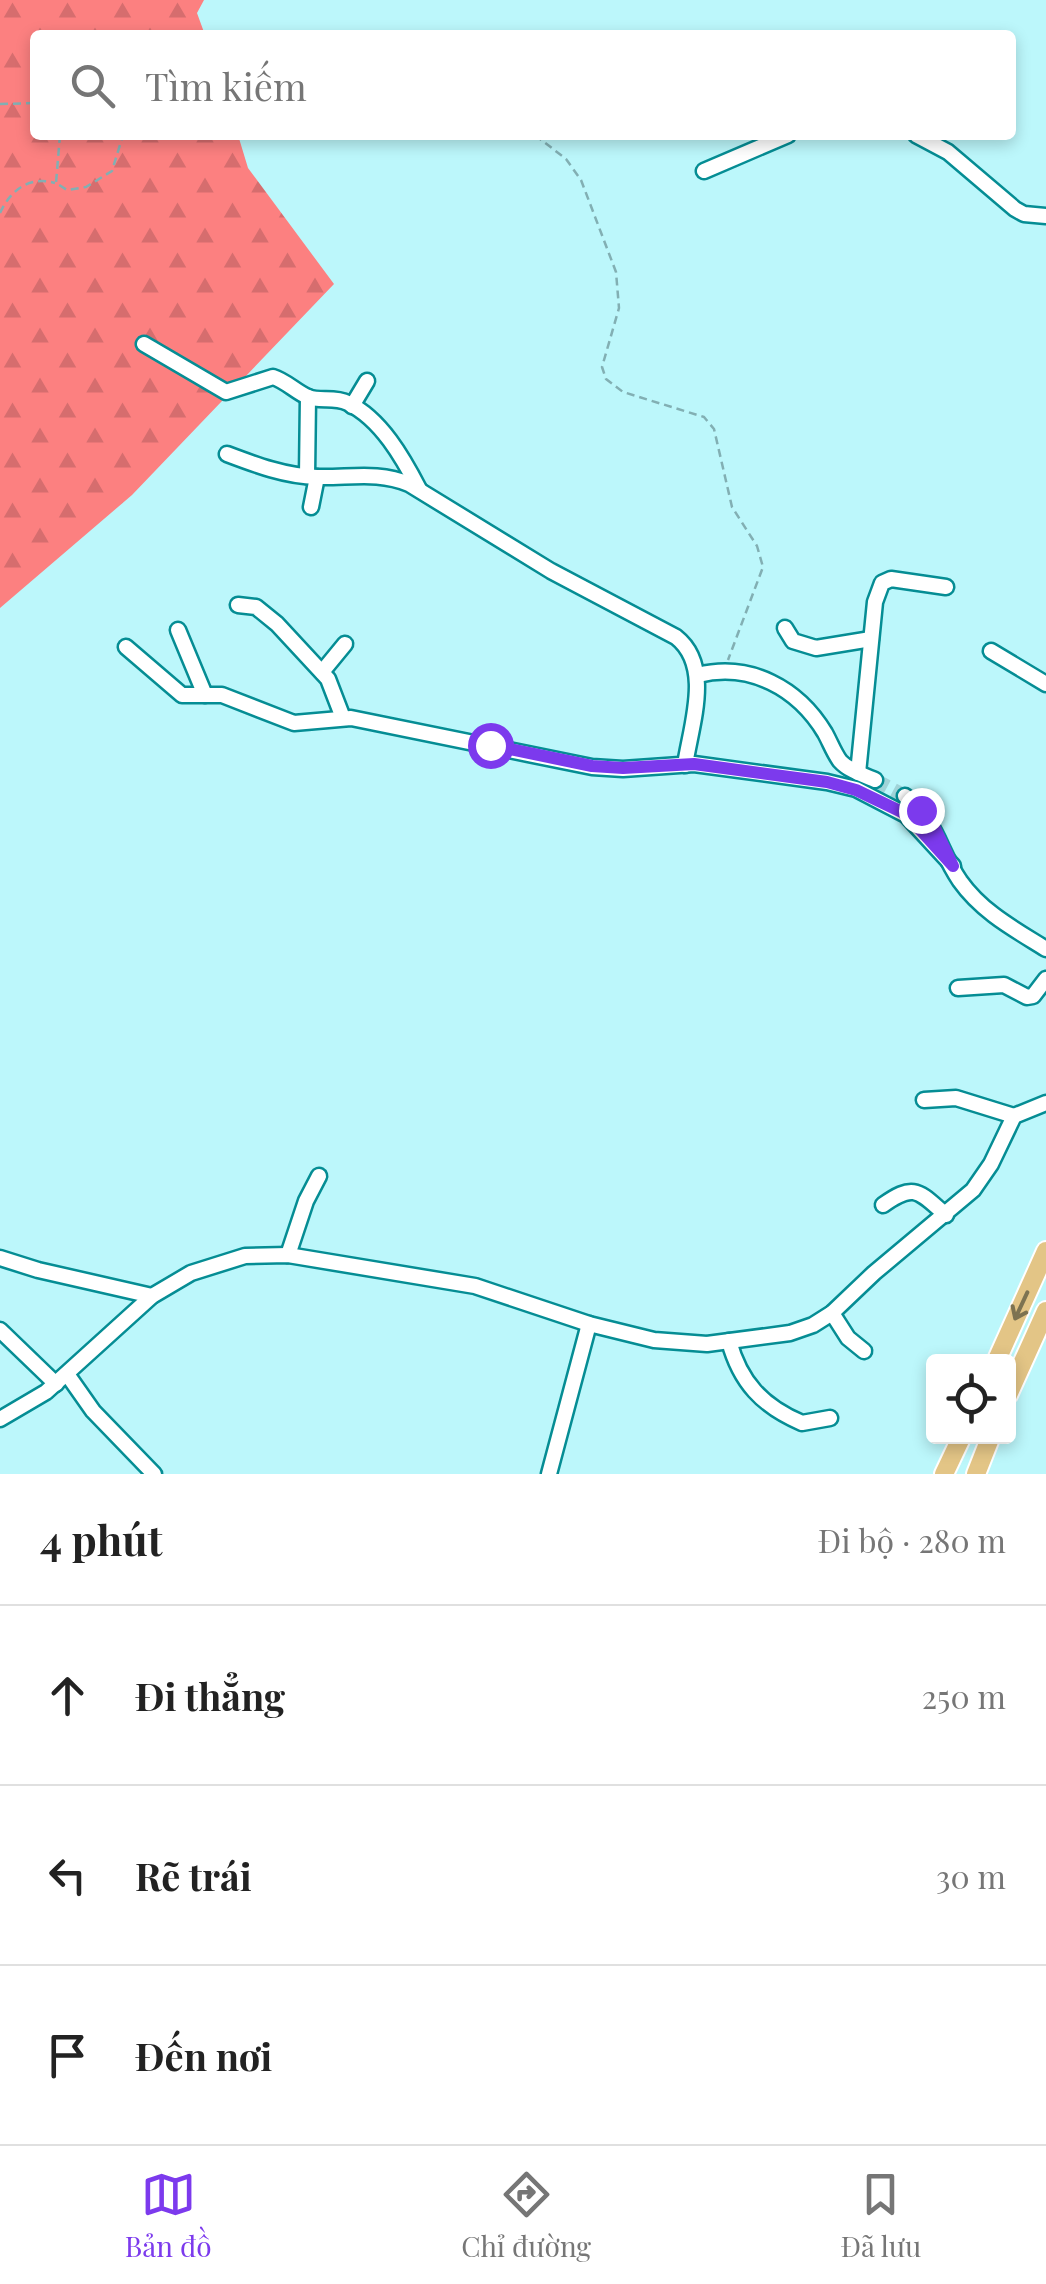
<!DOCTYPE html>
<html lang="vi">
<meta charset="utf-8">
<style>
:root{--surface:#fff;--page:#f2f2f2;--text:#222;--muted:#767676;--line:#e0e0e0;--accent:#7c3aed}
body{margin:0;font-family:"Playfair Display",serif;background:var(--page);color:var(--text)}
.controls{position:absolute;right:30px;bottom:30px;display:grid;overflow:hidden;border-radius:10px;box-shadow:0 5px 15px #0003}
.controls button{width:90px;height:90px;display:grid;place-items:center;padding:0;border:0;border-bottom:2px solid var(--line);background:var(--surface);color:var(--text);font:50px sans-serif}
.stop{position:absolute;width:30px;height:30px;margin:-22px;border:8px solid #7c3aed;border-radius:50%;background:#fff}
.stop.end{background:#7c3aed;border-color:#fff;box-shadow:0 2px 10px #0008}
.list{margin:0;padding:0;list-style:none}
h2{display:flex;justify-content:space-between;align-items:center;height:130px;margin:0;padding:0 40px;font-size:42px}
h2 small{font-size:32px;font-weight:400;color:var(--muted)}
.list li{display:grid;grid-template-columns:65px 1fr auto;gap:30px;align-items:center;box-sizing:border-box;height:180px;padding:0 40px;border-top:2px solid var(--line)}
.list b{display:block;font-size:38px;white-space:nowrap}
.list em{font-size:32px;font-style:normal;color:var(--muted)}
.icon{flex:none;width:55px;height:55px;fill:none;stroke:currentColor;stroke-width:2;stroke-linecap:round;stroke-linejoin:round}
.map{position:relative;flex:none;width:1046px;height:1474px;overflow:hidden}
.search{position:absolute;background:var(--surface);box-shadow:0 5px 15px #0003;left:30px;right:30px;top:30px;height:110px;display:flex;align-items:center;gap:25px;box-sizing:border-box;padding:0 35px;border-radius:10px;color:var(--muted);font-size:38px}
.sheet{height:670px;background:var(--surface)}
nav{display:flex;justify-content:space-around;align-items:center;box-sizing:border-box;height:140px;border-top:2px solid var(--line);background:var(--surface);font-size:28px;color:var(--muted)}
nav a{display:grid;justify-items:center;gap:5px}
nav .on{color:var(--accent)}
.map>svg:first-child{display:block}
.forest{fill:url(#forest-firs)}
.lines{fill:none;stroke-linecap:round;stroke-linejoin:round}
.minor-tunnel{stroke:#a0d4d8;stroke-width:14;stroke-dasharray:14 7;stroke-linecap:butt}
.minor-casing{stroke:#058d94;stroke-width:19}
.major-casing{stroke:#fff;stroke-width:22}
.path{stroke:#82afb3;stroke-width:2.5;stroke-dasharray:8 5;stroke-linecap:butt}
.minor{stroke:#fff;stroke-width:14}
.major{stroke:#e3c586;stroke-width:18}
.oneway{stroke:#7d7351}
.route{stroke:#7c3aed;stroke-width:12}
</style>
<div class="map">
<svg width="1046" height="1474" viewBox="0 0 1046 1474">
<defs>
<pattern id="forest-firs" width="22" height="20" patternUnits="userSpaceOnUse" patternTransform="scale(2.5)"><rect width="22" height="20" fill="#fc8080"/><path d="M5 1l3.5 6h-7zM16 11l3.5 6h-7z" fill="#d66d6e"/></pattern>
</defs>
<rect width="100%" height="100%" fill="#bcf7fb"/>
<path class="forest" d="M0,0H204L197,13L205,35H35V135H238L248,168L334,284L132,495L0,608Z"/>
<g class="lines">
<path class="minor-tunnel" d="M875,780L905,796"/>
<g class="minor-casing">
<g id="minor">
<path d="M916,135L948,152L1015,209L1024,214L1046,216"/>
<path d="M704,171L788,135"/>
<path d="M144,344L226,392L273,377C286,381 296,392 308,397C320,402 334,396 348,403C381,419 403,458 419,489"/>
<path d="M352,406L367,381"/>
<path d="M227,454C256,465 285,476 317,477C350,478 378,471 409,484L551,571L676,637C713,666 691,725 685,765"/>
<path d="M307,476L308,397"/>
<path d="M311,507L317,477"/>
<path d="M238,605L256,607L277,624L328,679L343,718"/>
<path d="M785,628L793,641L816,648L871,639"/>
<path d="M178,630L205,695"/>
<path d="M126,647L182,695H222L294,723L351,718L592,767L623,769L694,764L827,782L856,789L906,815L953,866"/>
<path d="M991,651L1046,684"/>
<path d="M322,672L345,644"/>
<path d="M698,675C750,662 798,688 825,733C830,742 834,753 840,761C848,770 863,775 875,780"/>
<path d="M858,773L875,602L882,583L891,579L946,587"/>
<path d="M905,796C940,826 937,847 960,881C982,912 1014,929 1046,949"/>
<path d="M958,988L1004,985L1027,997L1033,996L1046,979"/>
<path d="M924,1100L956,1098L1014,1116"/>
<path d="M883,1205C915,1182 919,1192 946,1215"/>
<path d="M288,1255L306,1201L319,1176"/>
<path d="M0,1258L38,1270L152,1296"/>
<path d="M832,1313L848,1338L864,1351"/>
<path d="M0,1330L56,1384"/>
<path d="M729,1341C740,1382 762,1406 802,1423L830,1418"/>
<path d="M67,1374L93,1411L154,1474"/>
<path d="M0,1419L46,1392L152,1296L191,1273L245,1256L288,1255L475,1286L589,1324L654,1340L707,1344L790,1333L813,1325L832,1313L874,1273L973,1190L991,1164L1014,1116L1046,1103"/>
<path d="M549,1474L589,1324"/>
</g>
</g>
<g class="major-casing">
<g id="major">
<path d="M996,1362L1046,1251"/>
<path d="M1008,1395L1046,1311"/>
<path d="M944,1474L962,1436"/>
<path d="M976,1474L991,1436"/>
</g>
</g>
<g class="path">
<path d="M0,104L35,103"/>
<path d="M60,135L56,183L67,190L86,187L112,171L123,135"/>
<path d="M535,135L566,159L581,180L616,272L619,308L602,367L606,379L623,392L704,417L714,429L732,507L757,546L763,567L728,660"/>
<path d="M0,213C11,189 30,176 55,183"/>
</g>
<use href="#minor" class="minor"/>
<use href="#major" class="major"/>
</g>
<defs><path id="oneway-shaft" d="M-6 0H5M1.5-3L5.5 0L1.5 3" fill="none" stroke-width="1.6" stroke-linecap="round" stroke-linejoin="round" transform="scale(2.5)"/></defs>
<use class="oneway" href="#oneway-shaft" transform="translate(1021 1306) rotate(115)"/>
<g class="lines">
<path class="route" d="M490,745L592,766L623,768L694,764L827,782L856,790L906,814L953,866L934,826L921,810"/>
</g>
</svg>
<div class="controls">
<button><svg class="icon" aria-label="locate" viewBox="0 0 24 24"><circle cx="12" cy="12" r="6"/><path d="M12 2v4M12 18v4M2 12h4M18 12h4"/></svg></button>
</div>
<div class="stop" style="left:490px;top:745px"></div>
<div class="stop end" style="left:921px;top:810px"></div>
<div class="search"><svg class="icon" aria-label="search" viewBox="0 0 24 24"><circle cx="10" cy="10" r="6"/><path d="M15 15l6 6"/></svg>Tìm kiếm</div>
</div>
<section class="sheet">
<h2>4 phút<small>Đi bộ · 280 m</small></h2>
<ul class="list">
<li><svg class="icon" aria-label="ahead" viewBox="0 0 24 24"><path d="M12 20V5M6 11l6-6 6 6"/></svg><div><b>Đi thẳng</b></div><em>250 m</em></li>
<li><svg class="icon" aria-label="left" viewBox="0 0 24 24"><path d="M17 20v-9H6M10 6l-5 5 5 5"/></svg><div><b>Rẽ trái</b></div><em>30 m</em></li>
<li><svg class="icon" aria-label="arrive" viewBox="0 0 24 24"><path d="M6 21V4h12l-3 4 3 4H6"/></svg><div><b>Đến nơi</b></div></li>
</ul>
</section>
<nav>
<a class="on"><svg class="icon" aria-label="map" viewBox="0 0 24 24"><path d="M3 6l6-2 6 2 6-2v14l-6 2-6-2-6 2zM9 4v14M15 6v14"/></svg>Bản đồ</a>
<a><svg class="icon" aria-label="directions" viewBox="0 0 24 24"><path d="M12 3l9 9-9 9-9-9zM9 14v-3h6M13 9l2 2-2 2"/></svg>Chỉ đường</a>
<a><svg class="icon" aria-label="saved" viewBox="0 0 24 24"><path d="M7 4h10v16l-5-4-5 4z"/></svg>Đã lưu</a>
</nav>
